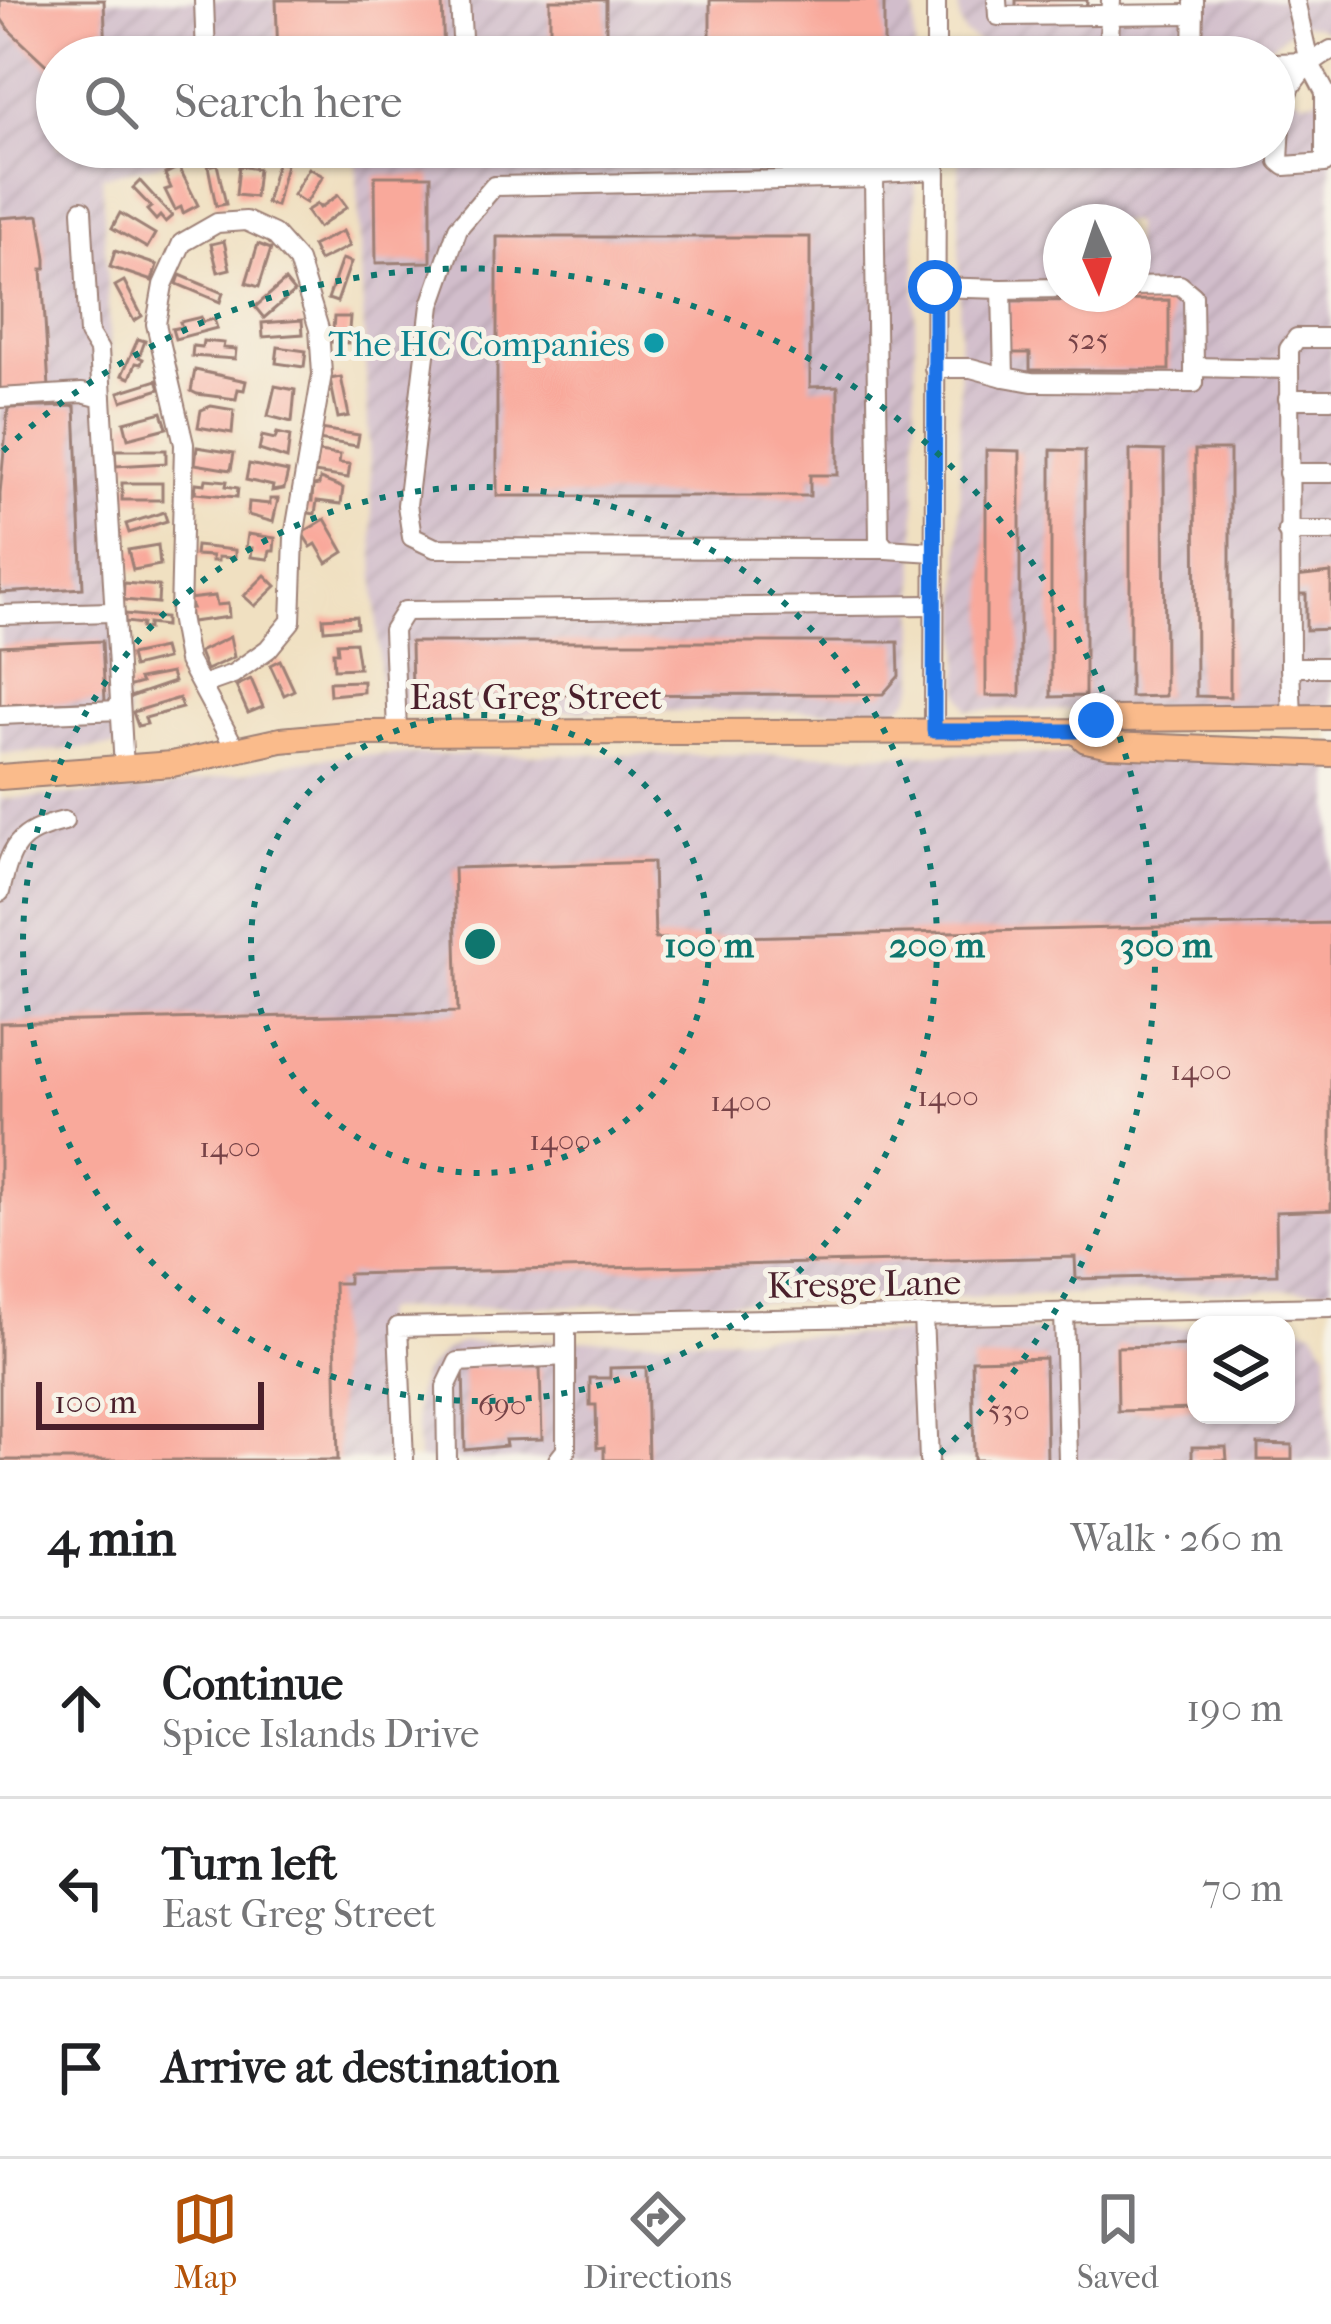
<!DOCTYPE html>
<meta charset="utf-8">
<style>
:root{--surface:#fff;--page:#f2f2f2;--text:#202124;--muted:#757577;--line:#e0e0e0;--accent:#b45309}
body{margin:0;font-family:"IM FELL French Canon",serif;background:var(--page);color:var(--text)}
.controls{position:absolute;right:36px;bottom:36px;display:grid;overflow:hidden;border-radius:24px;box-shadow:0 3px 9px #0004}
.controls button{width:108px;height:108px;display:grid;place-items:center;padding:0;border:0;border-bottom:3px solid var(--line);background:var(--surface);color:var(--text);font:60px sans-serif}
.compass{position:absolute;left:1043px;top:204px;width:108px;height:108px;border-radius:50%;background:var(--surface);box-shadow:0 3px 9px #0004;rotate:177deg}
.scale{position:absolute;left:36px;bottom:30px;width:228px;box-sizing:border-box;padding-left:12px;border:6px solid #4a1f2b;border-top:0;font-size:33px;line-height:42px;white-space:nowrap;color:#4a1f2b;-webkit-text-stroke:9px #f7f3e8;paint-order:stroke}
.stop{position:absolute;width:36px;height:36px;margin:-27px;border:9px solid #1a73e8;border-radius:50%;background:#fff}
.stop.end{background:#1a73e8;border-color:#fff;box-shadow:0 3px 12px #0008}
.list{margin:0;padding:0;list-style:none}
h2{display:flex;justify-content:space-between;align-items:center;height:156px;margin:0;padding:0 48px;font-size:51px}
h2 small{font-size:39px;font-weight:400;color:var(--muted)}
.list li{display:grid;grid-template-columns:78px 1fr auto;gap:36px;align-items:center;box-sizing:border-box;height:180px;padding:0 48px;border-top:3px solid var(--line)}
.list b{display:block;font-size:45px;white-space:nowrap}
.list p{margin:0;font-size:39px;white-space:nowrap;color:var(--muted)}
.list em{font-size:39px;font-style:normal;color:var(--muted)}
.icon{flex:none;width:66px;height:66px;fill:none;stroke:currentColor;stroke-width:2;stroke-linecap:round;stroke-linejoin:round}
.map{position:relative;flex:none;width:1331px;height:1460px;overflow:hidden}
.search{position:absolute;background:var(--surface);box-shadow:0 3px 9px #0004;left:36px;right:36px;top:36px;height:132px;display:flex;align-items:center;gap:30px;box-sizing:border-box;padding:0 42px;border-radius:66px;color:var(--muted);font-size:45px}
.sheet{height:696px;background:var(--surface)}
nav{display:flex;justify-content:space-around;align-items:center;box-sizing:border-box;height:168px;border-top:3px solid var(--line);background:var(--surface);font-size:33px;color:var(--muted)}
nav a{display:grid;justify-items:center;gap:6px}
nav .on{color:var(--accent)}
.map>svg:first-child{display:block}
.industrial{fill:url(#industrial-furrows);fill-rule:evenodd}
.building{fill:#f9a99b}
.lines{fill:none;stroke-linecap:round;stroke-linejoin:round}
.minor-casing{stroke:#9d8076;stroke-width:22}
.major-casing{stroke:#9d8076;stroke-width:28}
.minor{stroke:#fff;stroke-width:18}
.major{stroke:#fabb8b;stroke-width:24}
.route{stroke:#1a73e8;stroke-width:15}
.ring{fill:none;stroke:#0f766e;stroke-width:6;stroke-dasharray:6 12}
.culture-dot{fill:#0f9aa8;stroke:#f7f3e8;stroke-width:4.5}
.labels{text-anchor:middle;stroke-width:10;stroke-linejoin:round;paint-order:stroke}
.number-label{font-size:30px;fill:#764247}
.culture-label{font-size:36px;fill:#0d838f;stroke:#f7f3e8;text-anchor:end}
.street-label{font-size:36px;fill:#4a1f2b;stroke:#f7f3e8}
.centre{fill:#0f766e;stroke:#f7f3e8;stroke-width:6}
.ring-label{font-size:36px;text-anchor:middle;font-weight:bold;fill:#0f766e;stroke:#f7f3e8;stroke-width:10;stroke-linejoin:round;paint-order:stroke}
</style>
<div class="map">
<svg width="1331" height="1460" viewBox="0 0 1331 1460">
<defs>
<pattern id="industrial-furrows" width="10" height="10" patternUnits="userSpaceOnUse" patternTransform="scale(3)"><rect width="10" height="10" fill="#d1bdcb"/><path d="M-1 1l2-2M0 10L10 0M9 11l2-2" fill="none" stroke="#b5a2ae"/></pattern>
</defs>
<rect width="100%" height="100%" fill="#f7f3e8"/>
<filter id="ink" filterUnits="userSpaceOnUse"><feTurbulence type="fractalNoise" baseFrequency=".00833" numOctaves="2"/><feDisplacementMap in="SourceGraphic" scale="24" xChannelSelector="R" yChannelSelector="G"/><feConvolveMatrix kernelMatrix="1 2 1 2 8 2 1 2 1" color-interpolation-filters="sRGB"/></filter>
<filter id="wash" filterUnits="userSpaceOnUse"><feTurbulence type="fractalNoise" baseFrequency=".004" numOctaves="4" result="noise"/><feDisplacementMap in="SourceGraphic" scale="48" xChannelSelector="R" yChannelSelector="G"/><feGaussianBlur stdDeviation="2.7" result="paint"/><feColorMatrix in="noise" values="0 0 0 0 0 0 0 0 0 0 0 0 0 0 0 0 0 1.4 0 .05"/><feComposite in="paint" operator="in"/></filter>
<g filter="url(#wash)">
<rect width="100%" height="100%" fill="#f0e0c1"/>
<g class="industrial">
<path d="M0,0H915V57H57V147H915L916,683L909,698L900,707L875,711H381L356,156L335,151L209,152L102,177L129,746L0,754Z"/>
<path d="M958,0H1331V34L1316,26L1302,25L1291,29L1273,45L1260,48L996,47L984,46L965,34L960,24Z"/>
<path d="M1274,83L1302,100H1313L1331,90V707L1220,711L968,710L960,693L959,147H1274ZM1061,222H1133V294H1061Z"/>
<path d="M1113,754L1331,764V1289L384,1310L380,1314L387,1460H0V799L159,789L300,761L356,755Z"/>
<path d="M1281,1325H1291L1304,1327L1314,1331L1327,1350L1331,1460H418L415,1401L422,1374L445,1350L461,1343L1196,1327V1415H1286V1325Z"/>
</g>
<g id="blocks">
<g class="building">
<path d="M0,0H104L106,57H57V75L9,30L0,17Z"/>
<path d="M276,0H442L444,57H278Z"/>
<rect x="550" y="0" width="56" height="47"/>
<rect x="710" y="0" width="174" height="57"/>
<rect x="1016" y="0" width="71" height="7"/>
<path d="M277,162L286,164L276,206L266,203Z"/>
<path d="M217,164L226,204L216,206L208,166Z"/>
<path d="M239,166L258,169L255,197L236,195Z"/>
<path d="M179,167L198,205L183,213L181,207L175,210L165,190L171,188L165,174Z"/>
<path d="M309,168L323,176L306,203L293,195Z"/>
<path d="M375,176H431V262L376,263Z"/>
<path d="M140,181L172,216L165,222L160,216L156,220L147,210L151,207L133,188Z"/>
<path d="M338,195L347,207L318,228L306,211L317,204L320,208Z"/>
<path d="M120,213L155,234L147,248L112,228Z"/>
<path d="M39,215L46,259V269H42L49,388L0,391V218Z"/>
<path d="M343,231L350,246L319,261L312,246Z"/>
<path d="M497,237H810V387L838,386V475H810V496H497Z"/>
<path d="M224,241L230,269L218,272L211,244Z"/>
<path d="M258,244L271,249L259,287L246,283Z"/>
<path d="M115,251L157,265L152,281L110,267Z"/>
<path d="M342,259L351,262L337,302L328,299Z"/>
<path d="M180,275L223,293L220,302L177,284Z"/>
<path d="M124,281L142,316L134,321L115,286Z"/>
<path d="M285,281L294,292L264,318L255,307Z"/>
<path d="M1169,300V370H1030V353H1008V301Z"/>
<path d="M201,317L202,322L214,319L217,328L175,339L172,329L182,327L180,322Z"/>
<path d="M334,317H350L348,343L332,342Z"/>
<path d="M302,320L303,334L263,337L262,323Z"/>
<path d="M138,339L145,341L139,357L143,359L141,364L136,363L130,378L122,375Z"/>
<path d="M203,341L224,343L223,348L236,349L235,359L192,356L193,346L202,347Z"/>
<path d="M278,347L306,351L304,367L276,363Z"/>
<path d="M195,370L246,381L244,390L238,389L236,399L197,394L191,391Z"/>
<path d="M341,377L349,416L338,418L330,379Z"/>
<path d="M157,380L160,389L122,401L119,392Z"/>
<path d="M275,386L295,390L292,422L268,416Z"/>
<path d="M75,406L83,588L0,593V493L8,408Z"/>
<path d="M211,406L234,410L232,433L198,427L201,410Z"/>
<path d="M162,412L167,428L128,438L124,422Z"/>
<path d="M320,429L359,435L357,446L318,440Z"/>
<path d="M277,433L290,436L287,459L259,450L262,436L275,439Z"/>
<path d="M197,447L234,453L231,470L195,464Z"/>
<path d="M115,450H166V463L116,466Z"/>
<path d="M986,450L1020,451V696H986Z"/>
<path d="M1051,450L1085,451V696L1051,697Z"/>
<path d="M1130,450L1164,451L1165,696L1130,697Z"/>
<path d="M1195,450H1230V697L1196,696Z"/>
<path d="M318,452L340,455L339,463L350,464L348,478L314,473Z"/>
<path d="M249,464L288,472L284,489L272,491L273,486L246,480Z"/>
<path d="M206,479L227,481L226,486L238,488L237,497L195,493L196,483L205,484Z"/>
<path d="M320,479L343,488L341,504L317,501L315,514L303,512L305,500L312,501L313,486L319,485Z"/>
<rect x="122" y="483" width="40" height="17"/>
<path d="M270,499H278L273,522L248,515L249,502L270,504Z"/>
<path d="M164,512L167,521L129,533L126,524Z"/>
<path d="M325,519L344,552L327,563L316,544L311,547L302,533Z"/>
<path d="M248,534L275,538L274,551H270L268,559L251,557L252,548H246Z"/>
<path d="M158,545L160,565L133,570L128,550Z"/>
<path d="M196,546L235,550V558L218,557V561H212V556L195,555Z"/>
<path d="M1331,573V629L1306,630V594H1296L1295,577Z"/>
<path d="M265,575L276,586L255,606L244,596Z"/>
<path d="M124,583L159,586L158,603L123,600Z"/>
<path d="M215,596L217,605L228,604L229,617L191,622L189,608H192L188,599Z"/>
<path d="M125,614L165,618V626L148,624V629L141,628L142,624L125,622Z"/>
<path d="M356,616L357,627L324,630L323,618Z"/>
<path d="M230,637L234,657L206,670L199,652Z"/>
<path d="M102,641L105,701L0,705V646Z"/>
<path d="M355,642L359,668L334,669L333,652H338L337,643Z"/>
<path d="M411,642H898L899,676L883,694L412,695Z"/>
<path d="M163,648L166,659L133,667L130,655Z"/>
<path d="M280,660L294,690L284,695L270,665Z"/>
<path d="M171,673L174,682L130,697L127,687L141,683L139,679Z"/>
<path d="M251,679L263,707L248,713L236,686Z"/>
<path d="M363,681V692L330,695L329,682Z"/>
<path d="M179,698L182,708L145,718L147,724L138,726L133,712Z"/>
<path d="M653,862L655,939L1331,923V1210L1276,1212L1277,1274L1076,1279L1075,1257L348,1274V1283H334L338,1460H0V1023L458,1012L454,868Z"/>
<path d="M1196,1345V1409L1118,1411L1117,1347Z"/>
<path d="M1045,1358L1047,1460H974L972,1360Z"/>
<path d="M463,1367L540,1368L542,1439L505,1440L506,1446L465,1450Z"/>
<path d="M646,1367L648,1460H604V1447L597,1448L596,1405H590V1378H610V1368Z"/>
<path d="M1258,1444L1292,1445V1460H1258Z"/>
<path d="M1192,1447H1226L1227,1460H1192Z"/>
</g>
</g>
</g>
<g filter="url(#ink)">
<use href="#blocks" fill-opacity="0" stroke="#9d8076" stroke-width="3"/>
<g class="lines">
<g class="minor-casing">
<g id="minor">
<path d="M204,0L206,57"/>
<path d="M460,0L463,57"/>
<path d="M997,0L998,16L1194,14"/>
<path d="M1295,0L1309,62L1325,92V163L1285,166L1279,161C1282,108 1279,79 1331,50"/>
<path d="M936,57V0"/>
<path d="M1108,57L1111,0"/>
<path d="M1193,57L1194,0"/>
<path d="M1274,63L1309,62"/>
<path d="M874,178L494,186L458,228L431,305L407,505L412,537L435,548L886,549"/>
<path d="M82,210L89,334L99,350L102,398"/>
<path d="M1133,286L1180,285L1193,296L1194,367"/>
<path d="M1002,289L1061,288"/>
<path d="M934,368H971L1004,377L1002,289L935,287"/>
<path d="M1004,377L1032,382L1194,383V367L1289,369"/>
<path d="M0,398L82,393L102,398L124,768"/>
<path d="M1288,399H1331"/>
<path d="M1288,473H1331"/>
<path d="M1287,531H1331"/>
<path d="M934,552L886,549L879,540L874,178L881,173L935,170"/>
<path d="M0,615L112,612"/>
<path d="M1290,667L1289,349L1297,338H1331"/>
<path d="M202,685L233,674L268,649L291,621L294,537L322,374L319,329L298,261L274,234L246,221L217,223L182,243L163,285L156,324L184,444L180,616L188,661L236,750"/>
<path d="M0,715L120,710"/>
<path d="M1292,718L1290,667H1331"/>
<path d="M934,731L936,147"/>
<path d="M397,732L393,630L405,611L933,605"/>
<path d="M0,892C11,846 16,833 64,821"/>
<path d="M1064,1312L1068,1460"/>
<path d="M923,1315L929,1460"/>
<path d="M404,1460L398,1327L1331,1307"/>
<path d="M447,1460L446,1387L458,1362L566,1356"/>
<path d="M558,1460L566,1450V1323"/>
</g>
</g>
<g class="major-casing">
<g id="major">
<path d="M1076,731L1086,740L1110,745L1331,754"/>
<path d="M0,777L172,764L281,740L358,733L1076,731L1096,720L1108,719L1331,717"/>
</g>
</g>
<use href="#minor" class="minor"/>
<use href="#major" class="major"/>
</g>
</g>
<g class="lines" filter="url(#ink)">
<path class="route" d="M935,287L934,731H1076L1096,720"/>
</g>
<g class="ring">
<circle cx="480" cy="944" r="229"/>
<circle cx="480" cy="944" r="457"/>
<path d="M3 451A686 686 0 1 1 935 1458"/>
</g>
<circle class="culture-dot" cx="654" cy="343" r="12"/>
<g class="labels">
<g class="number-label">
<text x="1088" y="349">525</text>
<text x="1201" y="1080">1400</text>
<text x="948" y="1106">1400</text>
<text x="741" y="1111">1400</text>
<text x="560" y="1150">1400</text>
<text x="230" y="1157">1400</text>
<text x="502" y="1415">690</text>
<text x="1009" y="1420">530</text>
</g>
<g class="culture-label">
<text x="630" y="356">The HC Companies</text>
</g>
<g class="street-label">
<text x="536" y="709">East Greg Street</text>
<text transform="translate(864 1283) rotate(-1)" y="13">Kresge Lane</text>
</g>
</g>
<circle cx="480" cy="944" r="18" class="centre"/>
<g class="ring-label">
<text x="709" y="957">100 m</text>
<text x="937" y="957">200 m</text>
<text x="1166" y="957">300 m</text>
</g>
</svg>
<div class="controls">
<button><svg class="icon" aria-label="layers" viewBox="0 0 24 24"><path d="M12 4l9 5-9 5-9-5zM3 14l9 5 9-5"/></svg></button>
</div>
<svg class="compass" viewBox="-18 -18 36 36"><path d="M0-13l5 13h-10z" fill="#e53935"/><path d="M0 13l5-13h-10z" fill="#757577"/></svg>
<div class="scale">100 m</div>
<div class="stop" style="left:935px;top:287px"></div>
<div class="stop end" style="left:1096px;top:720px"></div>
<div class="search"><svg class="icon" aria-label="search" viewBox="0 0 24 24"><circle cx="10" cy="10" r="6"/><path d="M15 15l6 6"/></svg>Search here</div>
</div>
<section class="sheet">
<h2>4 min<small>Walk · 260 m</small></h2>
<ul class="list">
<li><svg class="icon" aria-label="ahead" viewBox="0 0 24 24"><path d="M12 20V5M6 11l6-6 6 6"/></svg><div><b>Continue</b><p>Spice Islands Drive</p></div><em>190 m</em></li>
<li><svg class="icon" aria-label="left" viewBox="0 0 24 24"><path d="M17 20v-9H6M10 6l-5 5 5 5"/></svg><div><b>Turn left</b><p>East Greg Street</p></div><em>70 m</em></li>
<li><svg class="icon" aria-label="arrive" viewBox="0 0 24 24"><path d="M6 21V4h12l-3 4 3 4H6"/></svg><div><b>Arrive at destination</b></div></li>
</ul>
</section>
<nav>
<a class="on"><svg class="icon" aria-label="map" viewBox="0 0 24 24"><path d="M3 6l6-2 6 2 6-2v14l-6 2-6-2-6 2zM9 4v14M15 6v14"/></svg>Map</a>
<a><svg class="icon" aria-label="directions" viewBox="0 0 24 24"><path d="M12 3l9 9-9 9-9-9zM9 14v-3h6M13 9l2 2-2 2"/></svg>Directions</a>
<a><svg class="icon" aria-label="saved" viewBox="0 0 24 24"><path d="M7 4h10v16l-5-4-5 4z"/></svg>Saved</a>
</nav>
